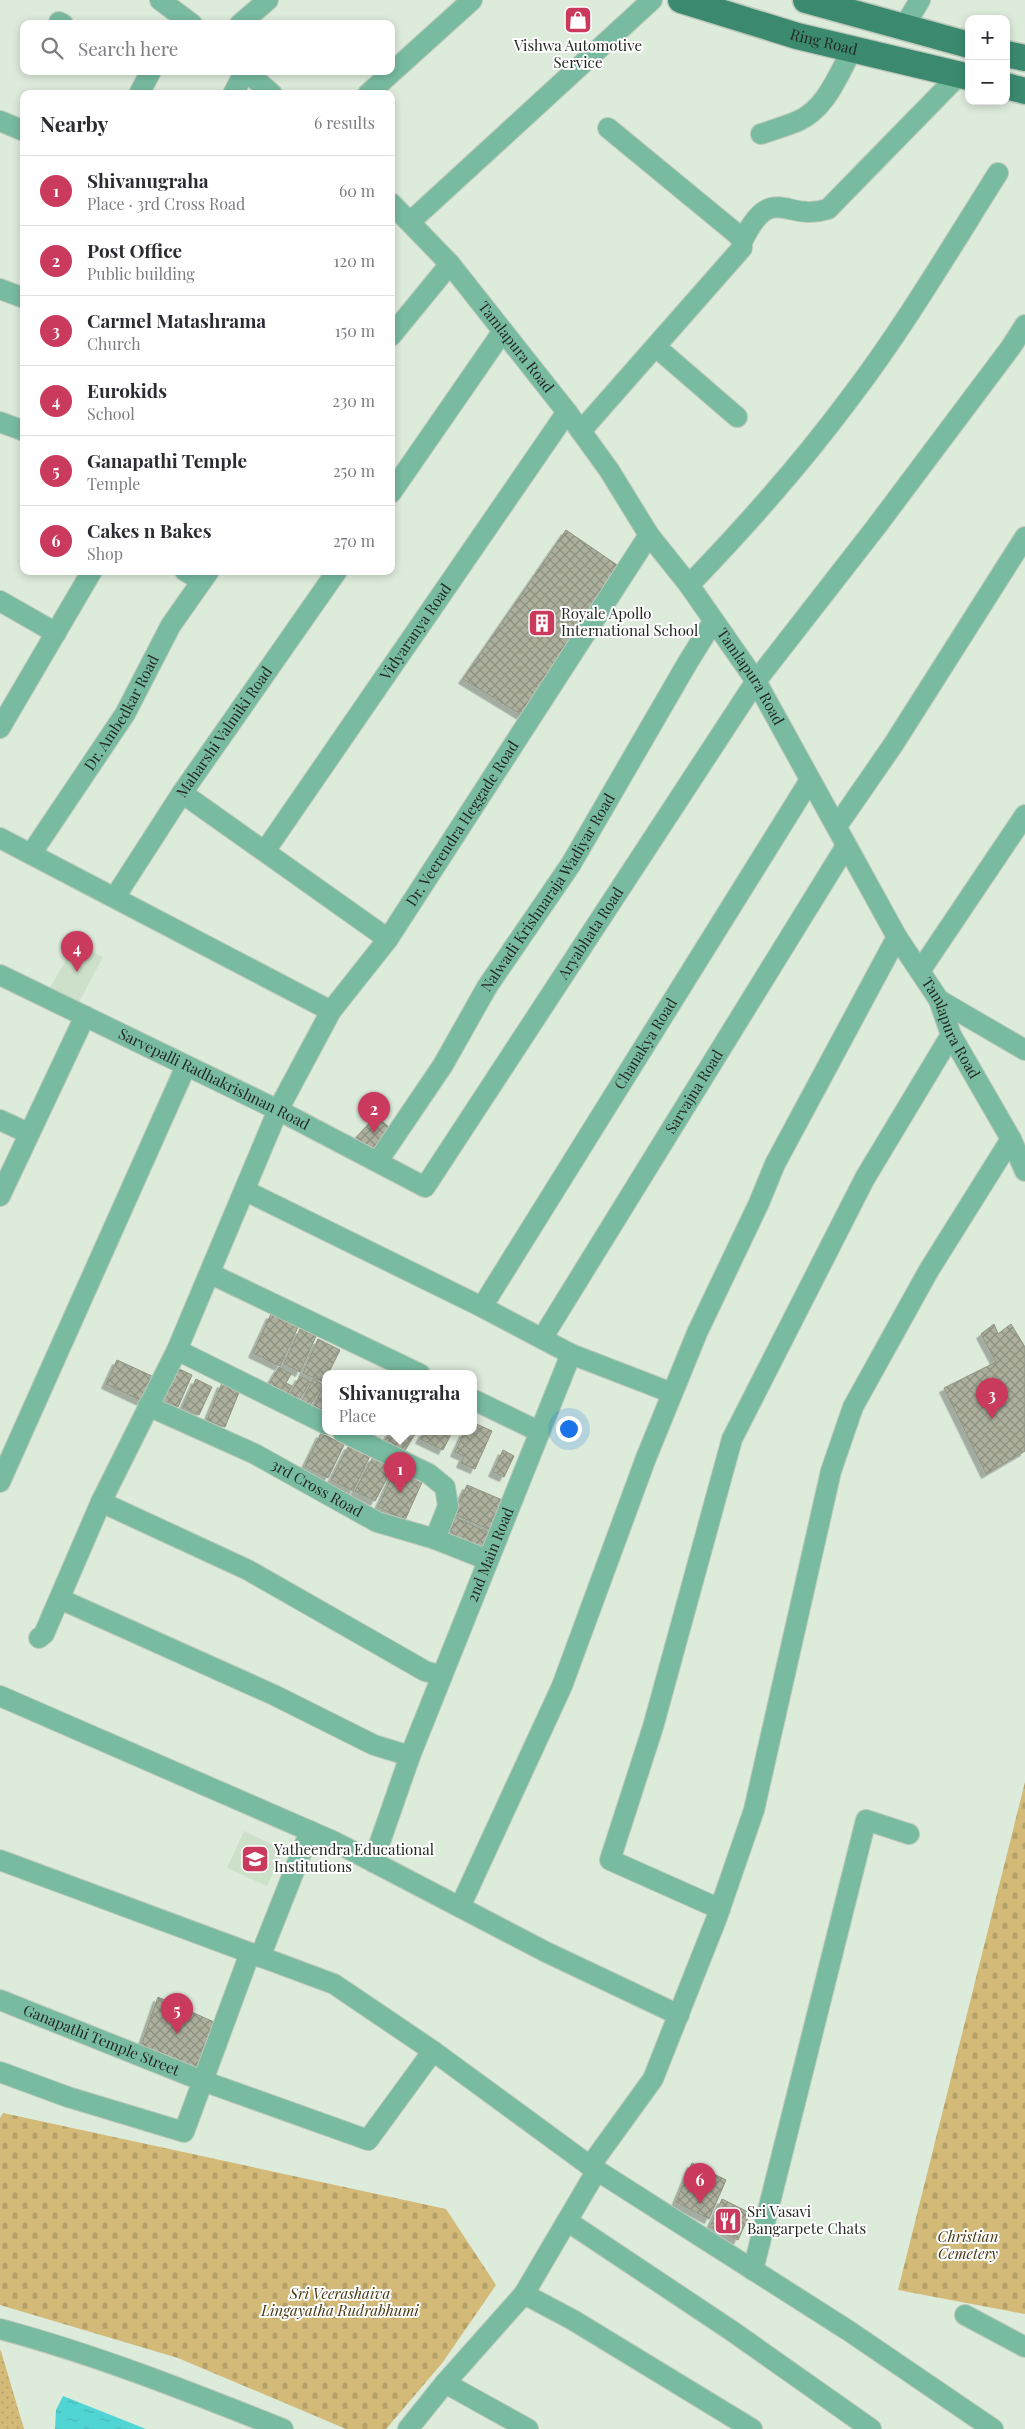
<!DOCTYPE html>
<meta charset="utf-8">
<style>
:root{--surface:#fff;--page:#f7f7f7;--text:#2b2b33;--muted:#7c7c81;--line:#e1e1e2;--accent:#ca3a5d}
body{margin:0;font-family:"Playfair Display",serif;background:var(--page);color:var(--text)}
.controls{position:absolute;right:15px;top:15px;display:grid;overflow:hidden;border-radius:10px;box-shadow:0 2px 8px #0003}
.controls button{width:45px;height:45px;display:grid;place-items:center;padding:0;border:0;border-bottom:1px solid var(--line);background:var(--surface);color:var(--text);font:25px sans-serif}
.you{position:absolute;left:568px;top:1428px;width:18px;height:18px;margin:-12px;border:4px solid #fff;border-radius:50%;background:#1a73e8;box-shadow:0 0 0 8px #1a73e833}
.badge{display:grid;place-items:center;width:32px;height:32px;border-radius:50%;background:var(--accent);color:#fff;font-size:16px;font-weight:700}
.pin{position:absolute;translate:-50% -41px;filter:drop-shadow(0 1px 2px #0008)}
.pin::after{content:'';position:absolute;top:26px;width:18px;height:15px;background:inherit;clip-path:polygon(0 0,100% 0,50% 100%)}
.popup{position:absolute;left:322px;top:1370px;width:155px;height:65px;box-sizing:border-box;display:grid;place-content:center;border-radius:10px;background:var(--surface);filter:drop-shadow(0 1px 4px #0005);font-size:16px;white-space:nowrap;color:var(--muted)}
.popup b{font-size:19px;color:var(--text)}
.popup::after{content:'';position:absolute;left:50%;top:100%;margin-left:-10px;border:10px solid transparent;border-top-color:var(--surface)}
.list{margin:0;padding:0;list-style:none}
h2{display:flex;justify-content:space-between;align-items:center;height:65px;margin:0;padding:0 20px;font-size:21px}
h2 small{font-size:16px;font-weight:400;color:var(--muted)}
.list li{display:grid;grid-template-columns:32px 1fr auto;gap:15px;align-items:center;box-sizing:border-box;height:70px;padding:0 20px;border-top:1px solid var(--line)}
.list b{display:block;font-size:19px;white-space:nowrap}
.list p{margin:0;font-size:16px;white-space:nowrap;color:var(--muted)}
.list em{font-size:16px;font-style:normal;color:var(--muted)}
.icon{flex:none;width:28px;height:28px;fill:none;stroke:currentColor;stroke-width:2;stroke-linecap:round;stroke-linejoin:round}
.map{position:relative;flex:none;width:1025px;height:2429px;overflow:hidden}
.search{position:absolute;background:var(--surface);box-shadow:0 2px 8px #0003;left:20px;top:20px;width:375px;height:55px;display:flex;align-items:center;gap:12px;box-sizing:border-box;padding:0 18px;border-radius:10px;color:var(--muted);font-size:19px}
.panel{position:absolute;background:var(--surface);box-shadow:0 2px 8px #0003;left:20px;top:90px;width:375px;height:485px;border-radius:10px}
.map>svg:first-child{display:block}
.built{fill:#cce0ca}
.grass{fill:url(#grass-dots)}
.cemetery{fill:url(#cemetery-stones)}
.water{fill:url(#water-ripples)}
.building{fill:url(#building-cross-hatch);stroke:#8f9381;filter:url(#shadow)}
.lines{fill:none;stroke-linecap:round;stroke-linejoin:round}
.minor-casing{stroke:#bcc8ba;stroke-width:22}
.major-casing{stroke:#bcc8ba;stroke-width:29}
.minor{stroke:#78bba1;stroke-width:20}
.major{stroke:#3b8a6f;stroke-width:26}
.labels{text-anchor:middle;stroke-width:4;stroke-linejoin:round;paint-order:stroke}
.street-label{font-size:15px;fill:#232822;stroke:#fff}
.poi-label{font-size:15px;fill:#232822;stroke:#fff;text-anchor:start}
.park-label{font-size:15px;font-style:italic;fill:#44360f;stroke:#fff}
</style>
<div class="map">
<svg width="1025" height="2429" viewBox="0 0 1025 2429">
<defs>
<pattern id="grass-dots" width="8" height="8" patternUnits="userSpaceOnUse" patternTransform="scale(1.25)"><rect width="8" height="8" fill="#d3ba78"/><path d="M2 2h.1M6 6h.1" fill="none" stroke="#b5a068" stroke-width="1.8" stroke-linecap="round"/></pattern>
<pattern id="cemetery-stones" width="16" height="16" patternUnits="userSpaceOnUse" patternTransform="scale(1.25)"><rect width="16" height="16" fill="#d3ba78"/><path d="M2 7V4a2 2 0 0 1 4 0v3zM10 15v-3a2 2 0 0 1 4 0v3z" fill="#b5a068"/></pattern>
<pattern id="water-ripples" width="26" height="14" patternUnits="userSpaceOnUse" patternTransform="scale(1.25)"><rect width="26" height="14" fill="#50d5d4"/><path d="M2 4q2-2 4 0t4 0M15 11q2-2 4 0t4 0" fill="none" stroke="#46b7b6"/></pattern>
<pattern id="building-cross-hatch" width="8" height="8" patternUnits="userSpaceOnUse" patternTransform="scale(1.25)"><rect width="8" height="8" fill="#acb09d"/><path d="M0 0l8 8M0 8l8-8" fill="none" stroke="#8c8f80"/></pattern>
<filter id="shadow"><feDropShadow dx="-4.5" dy="4.5" stdDeviation="0" flood-color="#0004"/></filter>
</defs>
<rect width="100%" height="100%" fill="#ddebdb"/>
<g class="built">
<path d="M76,943L103,957L79,1002L50,988Z"/>
<path d="M244,1831L284,1850L267,1886L227,1868Z"/>
</g>
<path class="grass" d="M0,2350L1,2351L24,2429H0Z"/>
<g class="cemetery">
<path d="M1025,1782V2314L898,2290Z"/>
<path d="M3,2113L446,2209L496,2285L443,2362L386,2429H346L178,2358L0,2305V2118Z"/>
</g>
<path class="water" d="M63,2396L146,2429H55L56,2410Z"/>
<g class="building">
<path d="M566,530L620,567L522,715L463,679Z"/>
<path d="M376,1116L389,1127L374,1154L353,1141Z"/>
<path d="M271,1314L298,1327L280,1366L253,1353Z"/>
<path d="M994,1324L998,1334L1011,1324L1025,1347V1451L986,1474L944,1388L996,1362L981,1334Z"/>
<path d="M300,1329L316,1336L300,1372L284,1364Z"/>
<path d="M318,1339L340,1350L328,1374H326L324,1382L303,1373Z"/>
<path d="M117,1360L154,1377L142,1401L106,1384Z"/>
<path d="M279,1367L291,1374L286,1383L292,1386L284,1400L266,1389Z"/>
<path d="M177,1368L192,1375L178,1407L163,1401Z"/>
<path d="M300,1376L310,1382L297,1403L288,1398Z"/>
<path d="M196,1379L212,1387L199,1415L183,1407Z"/>
<path d="M313,1379L323,1385L309,1407L301,1403Z"/>
<path d="M222,1383L240,1390L225,1427L207,1420Z"/>
<path d="M325,1383L326,1384V1419L311,1412Z"/>
<path d="M474,1423L492,1431L475,1469L461,1463L464,1456L455,1452L464,1432H474Z"/>
<path d="M390,1432L415,1434L401,1457L382,1446Z"/>
<path d="M424,1432H452L443,1450L420,1439Z"/>
<path d="M321,1433L344,1445L328,1478L305,1466Z"/>
<path d="M349,1445L370,1456L353,1491L331,1480Z"/>
<path d="M503,1450L514,1456L504,1477L493,1472Z"/>
<path d="M373,1457L393,1467L375,1501L355,1491Z"/>
<path d="M396,1467L423,1480L405,1520L378,1507Z"/>
<path d="M467,1485L507,1502L495,1532L454,1514Z"/>
<path d="M452,1516L493,1535L484,1554L443,1535Z"/>
<path d="M158,1997L214,2022L195,2071L141,2046Z"/>
<path d="M692,2163L726,2180L709,2219L676,2202Z"/>
<path d="M722,2199L750,2213L738,2240L710,2227Z"/>
</g>
<g class="lines">
<g class="minor-casing">
<g id="minor">
<path d="M160,0L192,24"/>
<path d="M59,22L63,24"/>
<path d="M240,24L268,0"/>
<path d="M903,28L920,0"/>
<path d="M246,71L272,94"/>
<path d="M139,94L151,71"/>
<path d="M233,94L245,71"/>
<path d="M368,94L472,0"/>
<path d="M0,121L24,131"/>
<path d="M761,134C773,130 786,126 798,121C826,109 838,75 852,50"/>
<path id="s1" d="M391,203L450,264L567,412L609,470L649,535L689,585L756,681L897,937L939,1000L951,1035L1011,1139L1025,1171"/>
<path d="M410,222L652,0"/>
<path d="M742,242C772,180 786,223 828,209L959,75"/>
<path d="M0,289L24,298"/>
<path d="M391,336L450,264"/>
<path d="M656,347L737,417"/>
<path d="M0,422L24,431"/>
<path d="M581,431L742,248V242L738,235L608,128"/>
<path d="M391,493L503,331"/>
<path d="M185,571L202,581"/>
<path d="M689,585C746,526 801,464 850,398C904,327 950,249 998,173"/>
<path d="M0,601L56,633"/>
<path d="M0,728L92,571"/>
<path d="M182,793L388,939"/>
<path d="M837,826L893,745L1025,537"/>
<path d="M0,838L331,1011"/>
<path id="s2" d="M265,851L567,412"/>
<path id="s3" d="M31,854L125,714L171,625L209,571"/>
<path id="s4" d="M115,897L182,793L337,571"/>
<path d="M920,971L1025,815"/>
<path id="s5" d="M0,975L278,1110L425,1187L756,681L876,527L1011,347L1025,325"/>
<path d="M939,1000L1025,1050"/>
<path d="M0,1120L28,1133"/>
<path id="s6" d="M378,1161L443,1065L487,987L571,864L688,662L713,622"/>
<path d="M246,1191L482,1307L571,1354L672,1393"/>
<path d="M0,1196L85,1016"/>
<path d="M211,1274L420,1374"/>
<path id="s7" d="M482,1307L810,780"/>
<path id="s8" d="M543,1337L846,846"/>
<path d="M177,1350L326,1424"/>
<path d="M474,1400L540,1432"/>
<path id="s9" d="M148,1406L255,1454L377,1522L435,1539L488,1560"/>
<path d="M343,1432L429,1474L445,1487L448,1506L435,1539"/>
<path d="M0,1482L186,1066"/>
<path d="M101,1502L248,1570L390,1651L425,1671L442,1676"/>
<path d="M60,1599L274,1695L374,1745L410,1756"/>
<path id="s10" d="M39,1638L44,1634L101,1502L177,1350L278,1110L331,1011L388,939L649,535"/>
<path d="M0,1696L335,1842L546,1952L679,2015"/>
<path d="M0,1860L334,1984L433,2051L590,2166L849,2331L993,2429"/>
<path id="s11" d="M373,1862L410,1756L571,1354"/>
<path d="M460,1907L562,1686L646,1458L697,1333L759,1203L775,1164L897,937"/>
<path d="M720,1909L610,1860L653,1727L732,1439L865,1178L951,1035"/>
<path d="M260,1957L310,1831"/>
<path id="s12" d="M0,2000L203,2081L368,2140L433,2051"/>
<path d="M0,2072L68,2097L184,2132L250,1953"/>
<path d="M590,2166L653,2079L716,1920L754,1810L831,1471L853,1407L929,1270L1011,1139"/>
<path d="M597,2170L524,2294L573,2320L752,2429"/>
<path d="M567,2221L732,2331L871,2429"/>
<path d="M753,2270L866,1820L909,1834"/>
<path d="M965,2315L1025,2347"/>
<path d="M0,2329C97,2355 190,2392 283,2429"/>
<path d="M445,2383L524,2294"/>
<path d="M408,2429L445,2383L528,2429"/>
</g>
</g>
<g class="major-casing">
<g id="major">
<path id="s13" d="M681,0L797,36L969,77"/>
<path d="M806,0L969,45"/>
<path d="M1006,54L1025,58"/>
<path d="M1006,86L1025,91"/>
</g>
</g>
<use href="#minor" class="minor"/>
<use href="#major" class="major"/>
</g>
<defs>
<g id="shop-square" transform="scale(1.4375)"><rect x="-9" y="-9" width="18" height="18" rx="4" fill="#ca3a5d" stroke="#fff"/><path d="M-5-2.5h2.3a2.7 3.5 0 0 1 5.4 0H5L5.5 6h-11ZM-1.5-2.5h3a1.5 2.3 0 0 0-3 0Z" fill="#fff"/></g>
<g id="building-square" transform="scale(1.4375)"><rect x="-9" y="-9" width="18" height="18" rx="4" fill="#ca3a5d" stroke="#fff"/><path d="M-4-6H4V6H1V3H-1V6H-4ZM-2.5-4.3h1.7v1.8h-1.7ZM.8-4.3h1.7v1.8H.8ZM-2.5-1h1.7V.8h-1.7ZM.8-1h1.7V.8H.8Z" fill="#fff"/></g>
<g id="university-square" transform="scale(1.4375)"><rect x="-9" y="-9" width="18" height="18" rx="4" fill="#ca3a5d" stroke="#fff"/><path d="M0-5L7-2L0 1L-7-2ZM-4 1L0 2.5L4 1V4Q0 6-4 4Z" fill="#fff"/></g>
<g id="restaurant-square" transform="scale(1.4375)"><rect x="-9" y="-9" width="18" height="18" rx="4" fill="#ca3a5d" stroke="#fff"/><path d="M-5-6h1v4h1v-4h1v4h1v-4h1v5L-1.5 .5V6h-2V.5L-5-1ZM5-6V6H3V1.5H1.5Q1.5-4 5-6Z" fill="#fff"/></g>
</defs>
<g fill-rule="evenodd">
<use href="#shop-square" x="578" y="20"/>
<use href="#building-square" x="542" y="623"/>
<use href="#university-square" x="255" y="1859"/>
<use href="#restaurant-square" x="728" y="2221"/>
</g>
<g class="labels">
<g class="street-label">
<text dy="5" stroke="none"><textPath href="#s13" startOffset="149">Ring Road</textPath></text>
<text dy="5" stroke="none"><textPath href="#s1" startOffset="191">Tamlapura Road</textPath></text>
<text dy="5" stroke="none"><textPath href="#s2" startOffset="266">Vidyaranya Road</textPath></text>
<text dy="5" stroke="none"><textPath href="#s1" startOffset="596">Tamlapura Road</textPath></text>
<text dy="5" stroke="none"><textPath href="#s3" startOffset="168">Dr. Ambedkar Road</textPath></text>
<text dy="5" stroke="none"><textPath href="#s4" startOffset="198">Maharshi Valmiki Road</textPath></text>
<text dy="5" stroke="none"><textPath href="#s10" startOffset="922">Dr. Veerendra Heggade Road</textPath></text>
<text dy="5" stroke="none"><textPath href="#s6" startOffset="318">Nalwadi Krishnaraja Wadiyar Road</textPath></text>
<text dy="5" stroke="none"><textPath href="#s5" startOffset="778">Aryabhata Road</textPath></text>
<text dy="5" stroke="none"><textPath href="#s1" startOffset="1001">Tamlapura Road</textPath></text>
<text dy="5" stroke="none"><textPath href="#s7" startOffset="310">Chanakya Road</textPath></text>
<text dy="5" stroke="none"><textPath href="#s5" startOffset="238">Sarvepalli Radhakrishnan Road</textPath></text>
<text dy="5" stroke="none"><textPath href="#s8" startOffset="288">Sarvajna Road</textPath></text>
<text dy="5" stroke="none"><textPath href="#s9" startOffset="188">3rd Cross Road</textPath></text>
<text dy="5" stroke="none"><textPath href="#s11" startOffset="329">2nd Main Road</textPath></text>
<text dy="5" stroke="none"><textPath href="#s12" startOffset="109">Ganapathi Temple Street</textPath></text>
</g>
<g class="poi-label">
<text x="578" y="51" text-anchor="middle">Vishwa Automotive<tspan x="578" dy="17">Service</tspan></text>
<text x="561" y="619">Royale Apollo<tspan x="561" dy="17">International School</tspan></text>
<text x="274" y="1855">Yatheendra Educational<tspan x="274" dy="17">Institutions</tspan></text>
<text x="747" y="2217">Sri Vasavi<tspan x="747" dy="17">Bangarpete Chats</tspan></text>
</g>
<g class="park-label">
<text x="968" y="2242">Christian<tspan x="968" dy="17">Cemetery</tspan></text>
<text x="340" y="2299">Sri Veerashaiva<tspan x="340" dy="17">Lingayatha Rudrabhumi</tspan></text>
</g>
</g>
</svg>
<div class="controls">
<button>+</button>
<button>−</button>
</div>
<div class="you"></div>
<div class="pin badge" style="left:400px;top:1493px">1</div>
<div class="popup"><b>Shivanugraha</b>Place</div>
<div class="pin badge" style="left:374px;top:1133px">2</div>
<div class="pin badge" style="left:992px;top:1419px">3</div>
<div class="pin badge" style="left:77px;top:972px">4</div>
<div class="pin badge" style="left:177px;top:2034px">5</div>
<div class="pin badge" style="left:700px;top:2204px">6</div>
<div class="search"><svg class="icon" aria-label="search" viewBox="0 0 24 24"><circle cx="10" cy="10" r="6"/><path d="M15 15l6 6"/></svg>Search here</div>
<section class="panel">
<h2>Nearby<small>6 results</small></h2>
<ul class="list">
<li><span class="badge">1</span><div><b>Shivanugraha</b><p>Place · 3rd Cross Road</p></div><em>60 m</em></li>
<li><span class="badge">2</span><div><b>Post Office</b><p>Public building</p></div><em>120 m</em></li>
<li><span class="badge">3</span><div><b>Carmel Matashrama</b><p>Church</p></div><em>150 m</em></li>
<li><span class="badge">4</span><div><b>Eurokids</b><p>School</p></div><em>230 m</em></li>
<li><span class="badge">5</span><div><b>Ganapathi Temple</b><p>Temple</p></div><em>250 m</em></li>
<li><span class="badge">6</span><div><b>Cakes n Bakes</b><p>Shop</p></div><em>270 m</em></li>
</ul>
</section>
</div>
